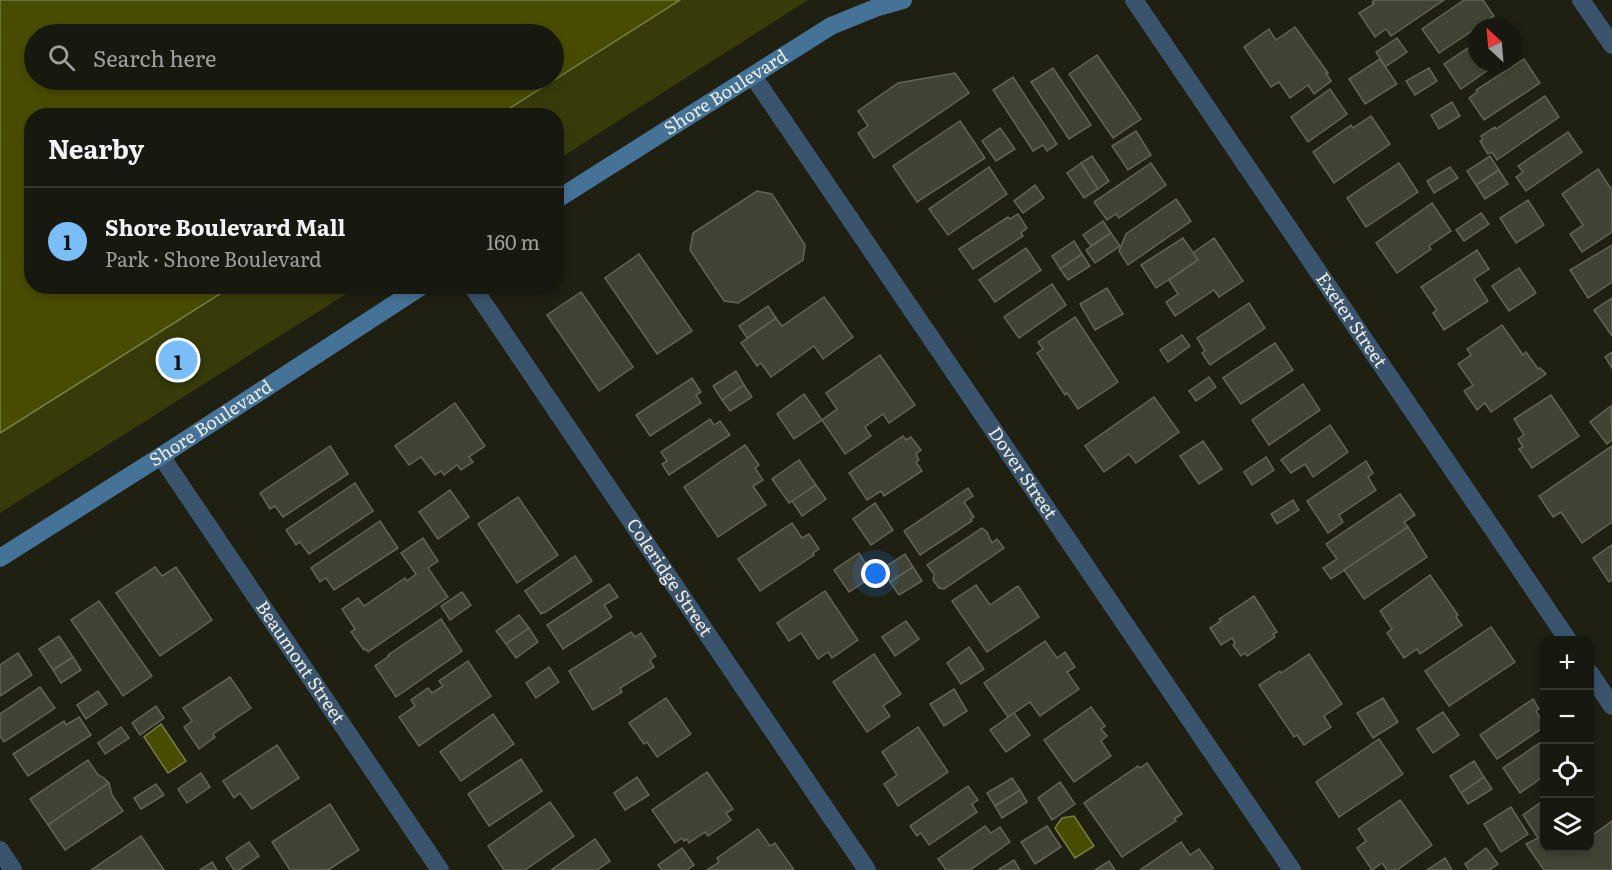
<!DOCTYPE html>
<meta charset="utf-8">
<style>
:root{--surface:#17180e;--page:#24251c;--text:#f1f3f6;--muted:#9ea09e;--line:#36372e;--accent:#7abef8}
body{margin:0;font-family:Literata,serif;background:var(--page);color:var(--text)}
.controls{position:absolute;right:18px;bottom:18px;display:grid;overflow:hidden;border-radius:12px;box-shadow:0 3px 9px #0003}
.controls button{width:54px;height:54px;display:grid;place-items:center;padding:0;border:0;border-bottom:2px solid var(--line);background:var(--surface);color:var(--text);font:30px sans-serif}
.compass{position:absolute;left:1468px;top:18px;width:54px;height:54px;border-radius:50%;background:var(--surface);box-shadow:0 3px 9px #0003;rotate:334deg}
.you{position:absolute;left:876px;top:574px;width:21px;height:21px;margin:-15px;border:4px solid #fff;border-radius:50%;background:#1a73e8;box-shadow:0 0 0 9px #1a73e833}
.badge{display:grid;place-items:center;width:39px;height:39px;border-radius:50%;background:var(--accent);color:#111;font-size:20px;font-weight:700}
.pin{position:absolute;translate:-50% -50%;border:3px solid #fff;box-shadow:0 2px 6px #0006}
.list{margin:0;padding:0;list-style:none}
h2{display:flex;justify-content:space-between;align-items:center;height:78px;margin:0;padding:0 24px;font-size:26px}
h2 small{font-size:20px;font-weight:400;color:var(--muted)}
.list li{display:grid;grid-template-columns:39px 1fr auto;gap:18px;align-items:center;box-sizing:border-box;height:108px;padding:0 24px;border-top:2px solid var(--line)}
.list b{display:block;font-size:22px;white-space:nowrap}
.list p{margin:0;font-size:20px;white-space:nowrap;color:var(--muted)}
.list em{font-size:20px;font-style:normal;color:var(--muted)}
.icon{flex:none;width:33px;height:33px;fill:none;stroke:currentColor;stroke-width:2;stroke-linecap:round;stroke-linejoin:round}
.map{position:relative;flex:none;width:1612px;height:870px;overflow:hidden}
.search{position:absolute;background:var(--surface);box-shadow:0 3px 9px #0003;left:24px;top:24px;width:540px;height:66px;display:flex;align-items:center;gap:15px;box-sizing:border-box;padding:0 21px;border-radius:33px;color:var(--muted);font-size:22px}
.panel{position:absolute;background:var(--surface);box-shadow:0 3px 9px #0003;left:24px;top:108px;width:540px;height:186px;border-radius:24px}
.map>svg:first-child{display:block}
.green{fill:#383b09}
.water{fill:#484c00;stroke:#797c44;stroke-width:1.5;fill-rule:evenodd}
.building{fill:#414334;stroke:#626454;stroke-width:1.5}
.lines{fill:none;stroke-linecap:round;stroke-linejoin:round}
.street{stroke:#39546c;stroke-width:18}
.secondary{stroke:#457297;stroke-width:18}
.labels{text-anchor:middle;stroke-width:6;stroke-linejoin:round;paint-order:stroke}
.street-label{font-size:18px;fill:#eaebe2;stroke:#1f2012}
</style>
<div class="map">
<svg width="1612" height="870" viewBox="0 0 1612 870">
<rect width="100%" height="100%" fill="#1f2012"/>
<g class="green">
<path d="M680,0H808L557,160L556,116H499Z"/>
<path d="M231,286L357,287L0,513V433Z"/>
</g>
<g class="water">
<path d="M0,0H680L499,115L32,116V286L231,287L0,433ZM34,34H554V80H34Z"/>
<path d="M161,724L186,761L168,773L144,737Z"/>
<path d="M1074,816L1094,846L1075,858L1055,828L1062,818Z"/>
</g>
<g class="building">
<path d="M1375,0H1444L1391,36L1386,29L1375,37L1359,13L1374,4L1372,2Z"/>
<path d="M1464,0H1483L1494,16L1439,53L1422,29Z"/>
<path d="M1295,27L1328,73H1326L1331,81L1314,94L1308,85L1290,98L1279,82L1271,87L1244,47L1269,29L1276,40Z"/>
<path d="M1397,38L1407,52L1385,67L1376,52Z"/>
<path d="M1477,42V63H1498L1461,89L1444,64Z"/>
<path d="M1097,55L1141,119L1113,138L1069,74Z"/>
<path d="M1380,59L1397,84L1365,104L1349,79Z"/>
<path d="M1524,59L1540,83L1484,120L1469,98L1477,92L1476,90Z"/>
<path d="M1053,68L1091,125L1069,139L1031,82Z"/>
<path d="M1429,68L1437,81L1415,95L1406,81Z"/>
<path d="M955,73L969,93L874,158L858,133L868,126L858,111L898,83Z"/>
<path d="M1013,77L1057,144L1047,151L1043,145L1033,151L993,90Z"/>
<path d="M1330,89L1347,114L1308,142L1291,117Z"/>
<path d="M1545,96L1559,117L1497,160L1492,152L1488,154L1480,141L1483,140L1481,136L1495,127L1496,129Z"/>
<path d="M1452,102L1460,116L1439,129L1431,115Z"/>
<path d="M1371,116L1390,144L1334,183L1313,152L1351,125L1353,128Z"/>
<path d="M960,121L985,158L917,202L893,166Z"/>
<path d="M1000,128L1015,149L996,161L982,141Z"/>
<path d="M1136,131L1151,155L1128,170L1112,146Z"/>
<path d="M1568,132L1582,152L1526,191L1516,177L1523,172L1518,166Z"/>
<path d="M1092,156L1109,181L1098,189L1081,163Z"/>
<path d="M1490,156L1499,170L1476,185L1467,171Z"/>
<path d="M1081,163L1098,189L1084,198L1067,173Z"/>
<path d="M1151,163L1166,185L1119,218L1116,214L1107,220L1094,202Z"/>
<path d="M1399,163L1418,192L1366,227L1347,198Z"/>
<path d="M989,167L1007,194L948,235L929,209Z"/>
<path d="M1450,167L1458,178L1434,193L1427,181Z"/>
<path d="M1598,169L1612,190V232L1582,252L1570,234L1583,225L1562,194Z"/>
<path d="M1499,170L1508,184L1485,199L1476,185Z"/>
<path d="M1035,185L1044,198L1023,213L1014,201Z"/>
<path d="M757,191L772,194L805,245L803,260L738,303L724,301L690,250L693,233Z"/>
<path d="M1176,199L1191,221L1128,265L1119,251L1126,234Z"/>
<path d="M1528,200L1544,225L1516,243L1500,218Z"/>
<path d="M1432,203L1451,231L1429,246L1431,249L1397,273L1376,243Z"/>
<path d="M1481,213L1489,224L1464,241L1456,230Z"/>
<path d="M1018,214L1027,228L1021,233L1023,236L973,269L959,249L1008,217L1010,219Z"/>
<path d="M1103,221L1111,233L1091,246L1083,235Z"/>
<path d="M1111,233L1120,246L1095,263L1086,250Z"/>
<path d="M1183,238L1198,260L1156,288L1141,265Z"/>
<path d="M1214,238L1243,281L1219,297L1214,290L1175,316L1166,302L1178,294L1169,280L1198,260L1193,253Z"/>
<path d="M1074,241L1082,254L1060,269L1052,256Z"/>
<path d="M1612,245V282L1588,298L1570,270Z"/>
<path d="M1026,248L1041,270L995,302L979,280Z"/>
<path d="M1477,250L1489,269L1474,279L1488,301L1444,330L1433,313L1437,310L1421,287Z"/>
<path d="M639,254L692,331L657,354L605,278Z"/>
<path d="M1082,254L1090,266L1068,280L1060,269Z"/>
<path d="M1519,268L1536,293L1509,311L1492,286Z"/>
<path d="M1052,284L1066,305L1019,338L1004,317Z"/>
<path d="M1107,288L1123,314L1095,330L1080,304Z"/>
<path d="M581,292L633,367L599,391L547,315Z"/>
<path d="M824,297L853,337L823,359L814,346L771,377L761,363L757,366L741,343L776,318L782,326Z"/>
<path d="M1612,298V336L1594,310Z"/>
<path d="M1249,303L1265,328L1210,365L1202,353L1205,351L1197,338Z"/>
<path d="M768,306L776,318L747,338L739,326Z"/>
<path d="M1075,317L1118,382L1078,409L1067,393L1065,395L1037,353L1043,349L1038,342Z"/>
<path d="M1502,325L1523,355L1526,352L1538,369L1540,368L1546,374L1491,412L1485,403L1477,410L1464,391L1473,385L1458,364L1471,355L1467,349Z"/>
<path d="M1182,335L1190,346L1168,362L1160,350Z"/>
<path d="M1275,343L1293,370L1241,404L1223,378Z"/>
<path d="M1612,352V368L1605,357Z"/>
<path d="M880,355L915,405L889,423L883,414L865,427L871,436L845,454L822,420L837,409L826,393Z"/>
<path d="M736,371L744,385L722,400L713,386Z"/>
<path d="M1209,377L1216,387L1196,401L1189,391Z"/>
<path d="M692,378L701,392L696,395L701,403L650,436L636,415Z"/>
<path d="M1303,384L1320,410L1269,445L1252,420Z"/>
<path d="M744,385L752,397L730,411L722,400Z"/>
<path d="M804,394L822,420L794,439L777,414Z"/>
<path d="M1551,395L1579,436L1532,468L1519,449L1523,447L1518,439L1524,435L1514,419Z"/>
<path d="M1154,397L1179,432L1136,463L1129,454L1104,472L1085,446Z"/>
<path d="M455,403L485,446L469,457L473,462L461,470L457,465L444,475L441,471L435,475L421,457L409,465L395,446Z"/>
<path d="M1611,406L1612,440L1607,444L1590,422Z"/>
<path d="M710,419L714,425L720,421L730,435L669,475L662,464L667,461L661,452Z"/>
<path d="M1330,425L1348,452L1313,477L1305,464L1291,473L1281,460Z"/>
<path d="M903,436L906,440L911,437L921,450L916,454L919,460L916,462L922,471L884,496L881,491L867,500L849,473Z"/>
<path d="M1203,441L1222,469L1199,484L1180,456Z"/>
<path d="M745,445L759,465L755,468L763,480L753,486L766,505L718,537L684,487Z"/>
<path d="M330,446L348,474L283,517L275,506L270,509L260,493Z"/>
<path d="M1612,446V522L1582,543L1561,512L1553,517L1539,496Z"/>
<path d="M1266,457L1274,470L1252,485L1244,472Z"/>
<path d="M799,460L816,485L789,503L772,479Z"/>
<path d="M1366,461L1373,473L1368,477L1376,490L1339,515L1343,522L1328,533L1307,501Z"/>
<path d="M355,483L373,511L309,554L300,542L296,545L286,530Z"/>
<path d="M816,485L826,499L802,516L792,501Z"/>
<path d="M968,488L973,496L964,502L974,517L971,519L972,521L920,555L904,531Z"/>
<path d="M450,490L469,517L438,539L419,512Z"/>
<path d="M1400,494L1415,515L1404,522L1408,527L1331,579L1323,568L1337,559L1326,544Z"/>
<path d="M518,497L558,555L517,583L478,524Z"/>
<path d="M1293,500L1299,510L1277,524L1271,514Z"/>
<path d="M875,503L893,530L871,545L853,519Z"/>
<path d="M380,521L398,548L334,590L326,578L320,582L311,568Z"/>
<path d="M792,523L802,538L809,534L819,549L813,553L814,555L760,591L738,559Z"/>
<path d="M1408,527L1427,557L1364,599L1344,570Z"/>
<path d="M982,528L987,532L992,543L997,539L1004,548L944,589L939,588L933,580L934,574L927,565Z"/>
<path d="M423,538L438,561L428,568L448,597L368,652L366,649L364,650L351,632L355,629L342,609L358,598L364,606L405,578L407,581L416,574L401,553Z"/>
<path d="M1612,545V580L1609,582L1593,558Z"/>
<path d="M859,553L873,576L849,592L834,570Z"/>
<path d="M905,554L913,567L890,582L882,569Z"/>
<path d="M575,556L592,581L544,613L543,612L541,614L525,591Z"/>
<path d="M155,567L162,576L176,567L212,620L160,656L116,593Z"/>
<path d="M913,567L922,581L899,595L890,582Z"/>
<path d="M1430,575L1458,615L1456,617L1462,625L1420,654L1417,649L1404,658L1387,633L1392,629L1380,611Z"/>
<path d="M609,584L618,597L604,605L612,617L563,649L547,625Z"/>
<path d="M976,585L990,605L1018,586L1039,617L987,652L952,601Z"/>
<path d="M825,591L858,640L832,658L828,652L818,659L801,633L789,641L777,623Z"/>
<path d="M462,592L471,605L450,620L441,606Z"/>
<path d="M1254,596L1277,632L1273,634L1275,637L1247,656L1245,653L1241,656L1233,645L1235,643L1232,638L1221,645L1210,628L1221,621L1219,619Z"/>
<path d="M99,601L152,676L123,696L71,620Z"/>
<path d="M519,615L529,628L506,644L496,631Z"/>
<path d="M441,619L462,651L396,697L375,666L389,656L388,655Z"/>
<path d="M906,621L919,639L895,656L882,637Z"/>
<path d="M1491,627L1515,662L1449,706L1425,671Z"/>
<path d="M529,628L538,642L516,658L506,644Z"/>
<path d="M631,632L635,637L641,633L656,656L650,660L654,667L620,688L622,692L593,710L569,671Z"/>
<path d="M59,636L73,657L53,670L39,649Z"/>
<path d="M1045,641L1057,658L1065,652L1075,667L1067,672L1079,689L1040,716L1030,702L1008,717L984,683Z"/>
<path d="M969,647L984,669L961,684L947,663Z"/>
<path d="M18,653L32,675L0,696V665Z"/>
<path d="M874,654L901,694L883,706L890,716L867,732L833,682Z"/>
<path d="M1309,654L1342,704L1324,716L1331,727L1304,745L1297,735L1294,737L1259,685L1280,671L1281,673Z"/>
<path d="M73,657L81,670L61,683L53,670Z"/>
<path d="M468,661L491,696L419,746L399,717L415,706L411,700L428,688L432,693L443,686L439,681Z"/>
<path d="M549,667L559,682L536,698L526,683Z"/>
<path d="M230,677L251,708L213,734L215,737L199,749L184,727L192,721L183,708Z"/>
<path d="M40,687L55,708L4,742L0,736V714Z"/>
<path d="M954,689L967,711L944,726L930,704Z"/>
<path d="M98,691L107,704L86,719L77,705Z"/>
<path d="M666,698L691,734L657,757L647,742L644,744L629,723Z"/>
<path d="M1383,698L1398,722L1373,738L1357,713Z"/>
<path d="M1533,699L1539,709L1536,711L1544,724V727L1497,759L1480,735Z"/>
<path d="M156,706L164,718L140,735L132,723Z"/>
<path d="M1091,707L1105,726L1101,729L1107,736L1101,741L1111,756L1074,782L1044,740Z"/>
<path d="M1443,712L1459,735L1433,753L1417,729Z"/>
<path d="M1014,713L1030,735L1006,752L990,730Z"/>
<path d="M493,714L514,744L461,781L440,752Z"/>
<path d="M79,717L91,735L28,776L13,754L64,721L66,725Z"/>
<path d="M121,727L129,738L105,754L98,743Z"/>
<path d="M918,727L948,772L898,806L884,784L897,775L882,752Z"/>
<path d="M1379,739L1403,774L1339,817L1316,782Z"/>
<path d="M1544,740V776L1520,793L1503,768Z"/>
<path d="M277,745L299,778L252,809L240,793L234,798L223,781Z"/>
<path d="M521,759L542,791L489,826L468,794Z"/>
<path d="M88,760L98,775L104,778L109,783L48,825L30,799Z"/>
<path d="M1474,761L1484,777L1461,793L1450,776Z"/>
<path d="M1147,763L1182,814L1174,819L1176,821L1122,857L1084,803L1138,766L1140,768Z"/>
<path d="M707,772L733,809L726,813L731,820L708,836L705,832L689,843L687,839L684,841L682,838L675,843L652,810Z"/>
<path d="M201,773L210,787L187,803L178,789Z"/>
<path d="M637,777L649,795L625,810L614,793Z"/>
<path d="M1484,777L1492,789L1468,804L1461,793Z"/>
<path d="M1012,778L1020,790L995,806L987,793Z"/>
<path d="M1060,782L1075,804L1052,820L1038,798Z"/>
<path d="M109,783L112,795L123,811L65,850L48,825Z"/>
<path d="M156,784L164,795L141,809L134,798Z"/>
<path d="M968,786L978,800L972,804L977,812L929,845L921,833L917,836L910,826Z"/>
<path d="M1020,790L1027,802L1002,818L995,806Z"/>
<path d="M1400,800L1432,845L1397,870H1387L1382,863L1372,870L1357,848L1366,841L1358,829Z"/>
<path d="M1544,800V848H1590V837L1612,821V870H1544L1526,844L1538,838L1523,815Z"/>
<path d="M550,802L574,836L525,870H504L488,846Z"/>
<path d="M330,804L359,850L328,870H290L272,842Z"/>
<path d="M1511,807L1528,834L1501,852L1484,824Z"/>
<path d="M985,826L991,833L1000,827L1010,842L970,870H946L938,859Z"/>
<path d="M1047,826L1061,847L1035,864L1021,842Z"/>
<path d="M758,829L770,846L775,843L794,870H707L719,862L717,858Z"/>
<path d="M141,836L164,870H91Z"/>
<path d="M595,839L610,861L597,870H551Z"/>
<path d="M249,842L259,856L239,870H234L226,858Z"/>
<path d="M1181,842L1190,855L1199,849L1213,868L1210,870H1140Z"/>
<path d="M682,848L694,865L687,870H662L658,865Z"/>
<path d="M1486,848L1498,864L1489,870H1469L1465,864Z"/>
<path d="M1445,858L1452,870H1427Z"/>
<path d="M1014,860L1020,870H998Z"/>
<path d="M1109,861L1115,870H1095Z"/>
<path d="M212,862L217,870H200Z"/>
</g>
<g class="lines">
<g class="street">
<path id="s1" d="M1134,0L1568,640"/>
<path d="M1581,0L1612,45"/>
<path id="s2" d="M753,76L1292,870"/>
<path id="s3" d="M472,286L867,870"/>
<path id="s4" d="M161,456L440,870"/>
<path d="M1590,673L1612,706"/>
<path d="M0,850L13,870"/>
</g>
<g class="secondary">
<path id="s5" d="M556,200L831,26L878,7L903,0"/>
<path id="s6" d="M0,558L161,456L422,286"/>
</g>
</g>
<g class="labels">
<g class="street-label">
<text dy="6" stroke="none"><textPath href="#s5" startOffset="201">Shore Boulevard</textPath></text>
<text dy="6" stroke="none"><textPath href="#s1" startOffset="387">Exeter Street</textPath></text>
<text dy="6" stroke="none"><textPath href="#s6" startOffset="250">Shore Boulevard</textPath></text>
<text dy="6" stroke="none"><textPath href="#s2" startOffset="480">Dover Street</textPath></text>
<text dy="6" stroke="none"><textPath href="#s3" startOffset="352">Coleridge Street</textPath></text>
<text dy="6" stroke="none"><textPath href="#s4" startOffset="249">Beaumont Street</textPath></text>
</g>
</g>
</svg>
<div class="controls">
<button>+</button>
<button>−</button>
<button><svg class="icon" aria-label="locate" viewBox="0 0 24 24"><circle cx="12" cy="12" r="6"/><path d="M12 2v4M12 18v4M2 12h4M18 12h4"/></svg></button>
<button><svg class="icon" aria-label="layers" viewBox="0 0 24 24"><path d="M12 4l9 5-9 5-9-5zM3 14l9 5 9-5"/></svg></button>
</div>
<svg class="compass" viewBox="-18 -18 36 36"><path d="M0-13l5 13h-10z" fill="#e53935"/><path d="M0 13l5-13h-10z" fill="#9ea09e"/></svg>
<div class="you"></div>
<div class="pin badge" style="left:178px;top:360px">1</div>
<div class="search"><svg class="icon" aria-label="search" viewBox="0 0 24 24"><circle cx="10" cy="10" r="6"/><path d="M15 15l6 6"/></svg>Search here</div>
<section class="panel">
<h2>Nearby<small></small></h2>
<ul class="list">
<li><span class="badge">1</span><div><b>Shore Boulevard Mall</b><p>Park · Shore Boulevard</p></div><em>160 m</em></li>
</ul>
</section>
</div>
